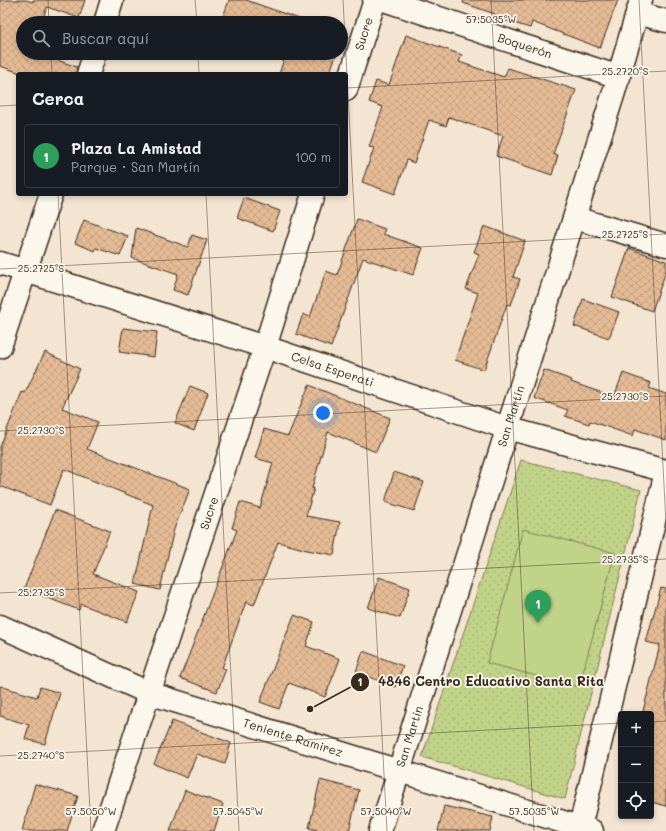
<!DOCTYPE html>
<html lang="es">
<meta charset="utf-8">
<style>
:root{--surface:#171b24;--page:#242831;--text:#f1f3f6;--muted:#9ea1a6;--line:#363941;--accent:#d1495b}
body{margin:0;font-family:Mali,sans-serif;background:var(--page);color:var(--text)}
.controls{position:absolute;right:12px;bottom:12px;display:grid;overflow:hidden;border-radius:4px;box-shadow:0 2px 6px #0003}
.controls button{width:36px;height:36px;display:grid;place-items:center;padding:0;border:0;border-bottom:1px solid var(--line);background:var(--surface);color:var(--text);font:20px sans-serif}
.you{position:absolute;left:323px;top:413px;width:14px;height:14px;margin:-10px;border:3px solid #fff;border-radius:50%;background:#1a73e8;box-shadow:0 0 0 6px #1a73e833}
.badge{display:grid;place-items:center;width:26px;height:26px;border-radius:50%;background:var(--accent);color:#fff;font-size:13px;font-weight:700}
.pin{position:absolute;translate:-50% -33px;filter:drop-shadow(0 1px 2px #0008)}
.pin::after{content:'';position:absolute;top:21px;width:14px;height:12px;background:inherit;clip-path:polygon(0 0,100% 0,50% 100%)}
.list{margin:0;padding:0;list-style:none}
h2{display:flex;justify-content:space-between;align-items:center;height:52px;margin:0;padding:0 16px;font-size:17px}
h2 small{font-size:13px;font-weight:400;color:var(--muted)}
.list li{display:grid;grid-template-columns:26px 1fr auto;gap:12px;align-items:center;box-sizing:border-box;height:64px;margin:0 8px 8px;padding:0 8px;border:1px solid var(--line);border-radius:4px}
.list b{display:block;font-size:15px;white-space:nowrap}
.list p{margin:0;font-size:13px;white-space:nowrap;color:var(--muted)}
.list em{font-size:13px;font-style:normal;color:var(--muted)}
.icon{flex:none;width:22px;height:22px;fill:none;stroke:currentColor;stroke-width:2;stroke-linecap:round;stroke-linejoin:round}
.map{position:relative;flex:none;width:666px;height:831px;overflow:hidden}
.search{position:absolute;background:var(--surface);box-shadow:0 2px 6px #0003;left:16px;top:16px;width:332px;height:44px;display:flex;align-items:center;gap:10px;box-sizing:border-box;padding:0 14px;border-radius:22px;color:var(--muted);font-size:15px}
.panel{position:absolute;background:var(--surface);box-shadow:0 2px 6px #0003;left:16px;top:72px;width:332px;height:124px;border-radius:4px}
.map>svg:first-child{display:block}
.grass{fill:url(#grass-dots);stroke:#7e7e53}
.garden{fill:#c1d388;stroke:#7e7e53}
.building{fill:url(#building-cross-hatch);stroke:#3b2a1e}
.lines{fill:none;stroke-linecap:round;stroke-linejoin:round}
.minor-casing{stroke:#3b2a1e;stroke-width:25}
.minor{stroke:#fbf7ec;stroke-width:22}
.ticks{fill:none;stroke:#3b2a1e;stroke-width:1;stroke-opacity:0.45}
.labels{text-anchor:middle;stroke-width:3.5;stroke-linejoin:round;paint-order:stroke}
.street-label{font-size:12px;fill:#3b2a1e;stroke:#fbf7ec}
.ticks-label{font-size:10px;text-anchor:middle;fill:#3b2a1e;stroke:#fbf7ec;stroke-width:3.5;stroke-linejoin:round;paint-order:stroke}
.leader{fill:none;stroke:#3b2a1e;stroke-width:1.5}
.callout-dot{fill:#3b2a1e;stroke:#fbf7ec;stroke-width:1.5}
.mark-label{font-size:12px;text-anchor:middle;font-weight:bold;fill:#fff}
.callout-label{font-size:13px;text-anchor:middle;font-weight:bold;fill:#3b2a1e;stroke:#fbf7ec;stroke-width:3.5;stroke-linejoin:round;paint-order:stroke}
</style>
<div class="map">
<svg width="666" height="831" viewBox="0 0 666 831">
<defs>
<pattern id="grass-dots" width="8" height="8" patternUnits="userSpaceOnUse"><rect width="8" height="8" fill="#c1d388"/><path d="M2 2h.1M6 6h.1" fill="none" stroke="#a7b575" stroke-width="1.8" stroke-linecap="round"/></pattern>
<pattern id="building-cross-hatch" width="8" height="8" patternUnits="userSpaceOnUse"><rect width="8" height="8" fill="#e5bb95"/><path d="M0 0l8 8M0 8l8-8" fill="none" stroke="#c5a180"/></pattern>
</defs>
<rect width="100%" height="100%" fill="#f4e5d2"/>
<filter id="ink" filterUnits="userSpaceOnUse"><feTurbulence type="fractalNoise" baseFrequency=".025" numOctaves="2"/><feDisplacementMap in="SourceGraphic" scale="8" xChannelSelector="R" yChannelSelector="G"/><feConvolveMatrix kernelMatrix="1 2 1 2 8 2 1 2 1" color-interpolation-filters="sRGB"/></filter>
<g filter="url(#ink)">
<path class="grass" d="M521,460L641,490L565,799L422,757Z"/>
<path class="garden" d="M523,529L615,553L579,687L487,663Z"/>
<g class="building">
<path d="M0,0H26L33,2V0H85L79,18L47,7L41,23H23V53H37L77,67L76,74H23L0,66Z"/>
<path d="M229,0H246L305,21V23H221Z"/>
<path d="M464,0H618L600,48L532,22L530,28L494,17L495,14L463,3Z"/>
<path d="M406,35L462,55L459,62L504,77L508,68L576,90L553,154L558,155L552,175L496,156L503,136L449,117L446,126L429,120L414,163L407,160L395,194L362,182L374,148L369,147L383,107L369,102L376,81L389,85Z"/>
<path d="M286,53H337L329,74H279Z"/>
<path d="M244,198L280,211L273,231L237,218Z"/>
<path d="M357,219L385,229L383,234L423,248L413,275L363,258L331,347L296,334L303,314L310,317L326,271L337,275Z"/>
<path d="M84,220L128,236L120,256L96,248L95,251L75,243Z"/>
<path d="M484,226L525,241L513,277L520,279L511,305L507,304L484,370L455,360L478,293L466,289L479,254L474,252Z"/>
<path d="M136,228L188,247L192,235L207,240L188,295L173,290L178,274L132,258Z"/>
<path d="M629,248L666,261V271L652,311L612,297Z"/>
<path d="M583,299L619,312L609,338L574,326Z"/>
<path d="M123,328L157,332L154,357L119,352Z"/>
<path d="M45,352L80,369L62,408L98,422L87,449L190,489L174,529L160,590L135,584L153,505L64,469L50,505L0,486V447L22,392L25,393Z"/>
<path d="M544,370L572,380L571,382L614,397L623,373L651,383L649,388L666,394V440L635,429L633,436L590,421L589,424L565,416L568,410L534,398Z"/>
<path d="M309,385L390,418L376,452L328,432L312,488H314L306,516L340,522L334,555L307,550L278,542L254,605L246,602L222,668L226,669L217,692L180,678L237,530L232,528L240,502L260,508L273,463L255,458L264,429L288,436Z"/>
<path d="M190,386L208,393L194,431L175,423Z"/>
<path d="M394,472L424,482L414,511L385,502Z"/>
<path d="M55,510L110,531L93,574L139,592L127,622L81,604L79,610L24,589Z"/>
<path d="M379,577L410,588L400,618L368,608Z"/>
<path d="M661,588L666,589V806L651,802V713L643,711L660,645L646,642Z"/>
<path d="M294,615L314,622L306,646L340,659L325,697L289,683L279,709L260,702Z"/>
<path d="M363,651L403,666L395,687L356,672Z"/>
<path d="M0,686L37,697L40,687L60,693L45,744L25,739L29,725L0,716Z"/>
<path d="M172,721L231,743L225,764L197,754L187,778L154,764Z"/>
<path d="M320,780L359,790L349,831H322L309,828Z"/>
<path d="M35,784L78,796L67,831H22Z"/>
<path d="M185,790L223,804L214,831H170Z"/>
<path d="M444,806L493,817L490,831H438Z"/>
</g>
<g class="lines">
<g class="minor-casing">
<g id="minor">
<path id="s1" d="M384,0L619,77"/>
<path d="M637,13L666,21"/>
<path d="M105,23L112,0"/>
<path d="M88,74L95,53"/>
<path id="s2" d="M346,90L375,0"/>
<path d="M575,218L666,245"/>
<path id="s3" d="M0,263L265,347L507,428L666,471"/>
<path d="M0,347L51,194"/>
<path id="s4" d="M0,626L149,693L592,831"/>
<path id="s5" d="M103,831L265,347L313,194"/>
<path id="s6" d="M380,831L614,92L641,0"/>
<path d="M579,831L666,472"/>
</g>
</g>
<use href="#minor" class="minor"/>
</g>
</g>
<path class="ticks" d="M48,0L49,23M195,0L197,23M343,0L387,831M491,0L534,831M639,0L666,524M51,53L52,74M198,53L199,74M346,88L666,71M0,106L18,105M58,194L91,831M206,194L239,831M0,269L666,234M0,431L666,396M0,593L666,559M651,722L666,721M0,756L621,723"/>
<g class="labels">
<g class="street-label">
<text dy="4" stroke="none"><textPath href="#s2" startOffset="59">Sucre</textPath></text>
<text dy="4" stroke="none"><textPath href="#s1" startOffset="148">Boquerón</textPath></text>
<text dy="4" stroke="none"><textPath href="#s3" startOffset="349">Celsa Esperati</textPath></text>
<text dy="4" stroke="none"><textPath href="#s6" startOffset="435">San Martín</textPath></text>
<text dy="4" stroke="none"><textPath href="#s5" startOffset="335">Sucre</textPath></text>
<text dy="4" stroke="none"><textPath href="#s6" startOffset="99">San Martín</textPath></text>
<text dy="4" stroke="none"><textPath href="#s4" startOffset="314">Teniente Ramirez</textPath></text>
</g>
</g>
<g class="ticks-label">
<text x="491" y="23">57.5035°W</text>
<text x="625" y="75">25.2720°S</text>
<text x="625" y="238">25.2725°S</text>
<text x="41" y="272">25.2725°S</text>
<text x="625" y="400">25.2730°S</text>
<text x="41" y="434">25.2730°S</text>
<text x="625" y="563">25.2735°S</text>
<text x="41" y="596">25.2735°S</text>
<text x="41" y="759">25.2740°S</text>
<text x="91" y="815">57.5050°W</text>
<text x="238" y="815">57.5045°W</text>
<text x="386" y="815">57.5040°W</text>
<text x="534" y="815">57.5035°W</text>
</g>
<path class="leader" d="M310 709L360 682"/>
<g class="callout-dot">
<circle cx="310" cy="709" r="4"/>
<circle cx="360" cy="682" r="10"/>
</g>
<g class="mark-label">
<text x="360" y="686">1</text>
</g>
<g class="callout-label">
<text x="491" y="686">4846 Centro Educativo Santa Rita</text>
</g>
</svg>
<div class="controls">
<button>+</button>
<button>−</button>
<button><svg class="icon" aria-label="locate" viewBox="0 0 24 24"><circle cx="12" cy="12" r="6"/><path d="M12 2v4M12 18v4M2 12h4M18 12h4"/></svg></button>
</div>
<div class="you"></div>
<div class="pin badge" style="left:538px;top:623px;background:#2e9e5b">1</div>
<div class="search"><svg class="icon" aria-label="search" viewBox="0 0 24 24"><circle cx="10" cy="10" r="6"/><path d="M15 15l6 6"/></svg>Buscar aquí</div>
<section class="panel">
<h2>Cerca<small></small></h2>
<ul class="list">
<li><span class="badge" style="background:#2e9e5b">1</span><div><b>Plaza La Amistad</b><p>Parque · San Martín</p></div><em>100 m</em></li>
</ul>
</section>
</div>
